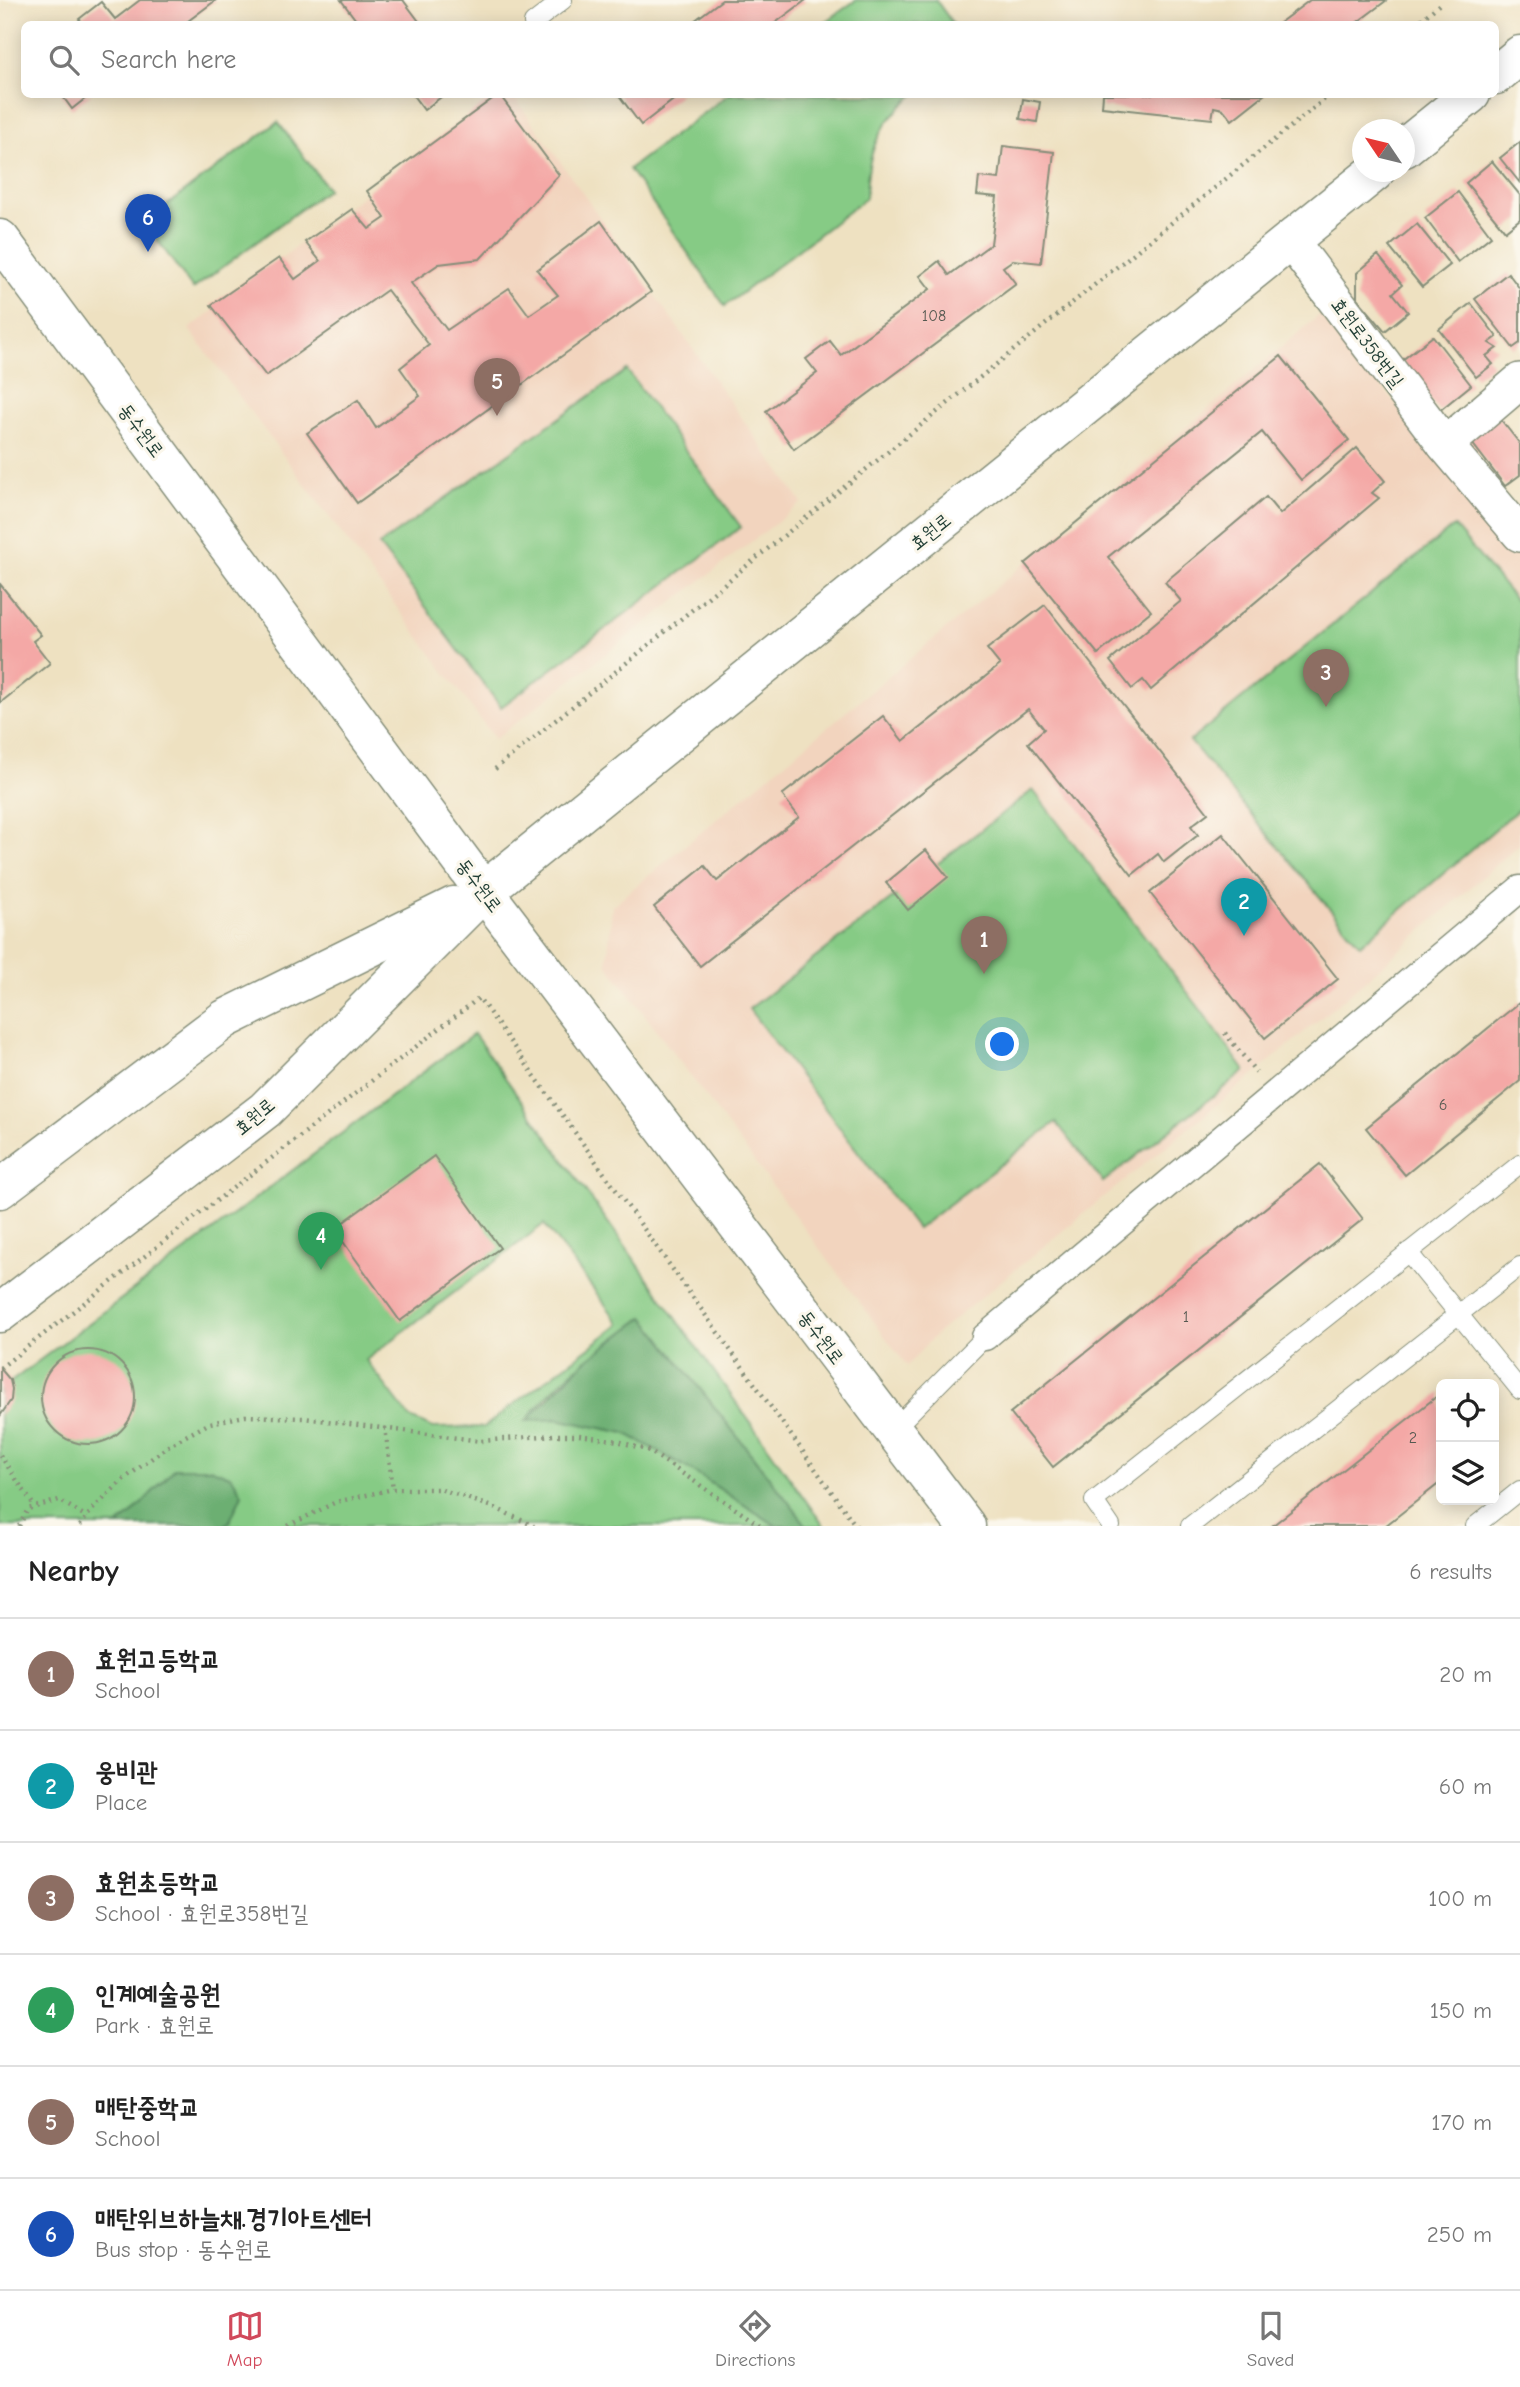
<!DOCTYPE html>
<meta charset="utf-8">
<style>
:root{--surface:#fff;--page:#f6f6f6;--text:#222;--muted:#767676;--line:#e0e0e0;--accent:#d1495b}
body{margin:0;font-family:"Comic Neue","Poor Story",sans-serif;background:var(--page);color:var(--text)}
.controls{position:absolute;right:21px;bottom:21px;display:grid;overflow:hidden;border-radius:10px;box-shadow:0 4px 18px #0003}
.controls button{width:63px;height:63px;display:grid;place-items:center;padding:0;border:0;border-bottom:2px solid var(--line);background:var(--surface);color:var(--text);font:35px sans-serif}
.compass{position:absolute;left:1352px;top:119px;width:63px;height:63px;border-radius:50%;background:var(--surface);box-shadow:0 4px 18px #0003;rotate:305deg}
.you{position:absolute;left:1003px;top:1045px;width:24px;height:24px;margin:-18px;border:5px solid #fff;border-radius:50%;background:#1a73e8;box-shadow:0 0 0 10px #1a73e833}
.badge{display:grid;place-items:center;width:46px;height:46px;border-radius:50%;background:var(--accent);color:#fff;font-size:23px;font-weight:700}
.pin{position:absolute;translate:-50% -58px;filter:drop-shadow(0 2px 4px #0008)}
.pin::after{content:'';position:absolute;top:37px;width:24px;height:21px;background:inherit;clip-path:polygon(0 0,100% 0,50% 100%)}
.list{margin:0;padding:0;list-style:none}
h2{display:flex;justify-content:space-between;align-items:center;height:91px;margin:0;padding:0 28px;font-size:30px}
h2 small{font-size:23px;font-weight:400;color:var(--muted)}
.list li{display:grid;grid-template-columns:46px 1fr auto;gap:21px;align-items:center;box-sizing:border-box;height:112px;padding:0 28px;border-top:2px solid var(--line)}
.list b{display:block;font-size:26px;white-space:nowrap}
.list p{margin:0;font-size:23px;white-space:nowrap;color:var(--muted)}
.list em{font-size:23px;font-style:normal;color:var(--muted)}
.icon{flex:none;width:38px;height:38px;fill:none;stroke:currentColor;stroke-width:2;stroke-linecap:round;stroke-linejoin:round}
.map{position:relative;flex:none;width:1520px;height:1526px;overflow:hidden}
.search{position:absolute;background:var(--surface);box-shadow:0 4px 18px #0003;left:21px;right:21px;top:21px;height:77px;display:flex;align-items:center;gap:18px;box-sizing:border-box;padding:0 24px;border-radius:10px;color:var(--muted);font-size:26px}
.sheet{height:763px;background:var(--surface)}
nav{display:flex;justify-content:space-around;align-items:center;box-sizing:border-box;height:98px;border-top:2px solid var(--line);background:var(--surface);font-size:19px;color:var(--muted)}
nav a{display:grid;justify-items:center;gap:4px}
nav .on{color:var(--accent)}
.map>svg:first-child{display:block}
.built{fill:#f2d4be}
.green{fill:#86cb85;stroke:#52845c;stroke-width:2;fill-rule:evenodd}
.forest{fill:#6caf72;stroke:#467653;stroke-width:2}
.building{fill:#f4a8a6}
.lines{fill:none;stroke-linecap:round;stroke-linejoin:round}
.service-casing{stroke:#868f7a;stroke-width:20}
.pedestrian-casing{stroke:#868f7a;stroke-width:29}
.minor-casing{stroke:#868f7a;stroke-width:38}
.tertiary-casing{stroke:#868f7a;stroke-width:41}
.secondary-casing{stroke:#868f7a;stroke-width:41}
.path{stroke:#868f7a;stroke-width:4.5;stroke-dasharray:2 5;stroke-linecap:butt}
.service{stroke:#fff;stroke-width:18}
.pedestrian{stroke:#fff;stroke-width:26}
.minor{stroke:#fff;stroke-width:35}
.tertiary{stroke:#fff;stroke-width:38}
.secondary{stroke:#fff;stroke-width:38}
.labels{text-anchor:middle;stroke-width:6;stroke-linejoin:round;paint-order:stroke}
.number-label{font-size:16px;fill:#545850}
.street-label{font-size:19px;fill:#1f3d34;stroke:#fbf7ec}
</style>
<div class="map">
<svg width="1520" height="1526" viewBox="0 0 1520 1526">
<rect width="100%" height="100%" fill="#fbf7ec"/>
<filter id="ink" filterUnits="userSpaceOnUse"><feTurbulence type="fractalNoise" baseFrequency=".0143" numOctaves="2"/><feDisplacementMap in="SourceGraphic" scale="14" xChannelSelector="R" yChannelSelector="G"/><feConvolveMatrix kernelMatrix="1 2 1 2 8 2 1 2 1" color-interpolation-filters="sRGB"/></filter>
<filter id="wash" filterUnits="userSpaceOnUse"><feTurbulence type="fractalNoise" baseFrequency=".00686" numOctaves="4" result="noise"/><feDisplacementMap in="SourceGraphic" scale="28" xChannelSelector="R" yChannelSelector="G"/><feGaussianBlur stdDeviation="1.57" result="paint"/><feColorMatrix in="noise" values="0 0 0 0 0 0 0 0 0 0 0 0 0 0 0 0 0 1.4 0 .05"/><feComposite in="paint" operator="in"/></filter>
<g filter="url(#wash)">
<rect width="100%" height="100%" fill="#eee1c1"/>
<g class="built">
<path d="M494,95H513L802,503L495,739L189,329Z"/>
<path d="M1322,313L1520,557V844L1361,984L1256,1073L935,1335L907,1366L607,964L612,906L1017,570Z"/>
</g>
<g class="green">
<path d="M856,0H936L953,24H823Z"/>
<path d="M729,94L914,95C878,124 867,152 866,198L725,306L629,169Z"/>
<path d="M278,122L328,189L193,289L144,222Z"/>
<path d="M627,370L741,527L501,707L379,545Z"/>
<path d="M1454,526L1520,605V808L1360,945L1190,741Z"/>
<path d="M1033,790L1201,1010L1245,1071L1103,1182L1056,1122L917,1229L749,1009Z"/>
<path d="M474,1034L824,1526H807L644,1317C603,1348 557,1378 527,1420L557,1419L625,1433L689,1469L777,1526H224L230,1520L232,1477L210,1468H175L132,1514L117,1526H0V1390ZM544,1224L620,1324L484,1427L433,1428L410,1418L366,1360Z"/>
</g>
<g class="forest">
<path d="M644,1317L807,1526H777L689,1469L625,1433L557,1419L526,1421L583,1363Z"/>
<path d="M175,1468H210L232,1477L242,1494L230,1521L224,1526H117L132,1514Z"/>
</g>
<g id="blocks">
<g class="building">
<path d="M140,0H216L184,24H84L79,19L101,2L115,19Z"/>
<path d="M341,0H403L421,24H359Z"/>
<path d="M722,0H806L774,24H690Z"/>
<path d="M1310,0H1387L1355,24H1278Z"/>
<path d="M61,94H91L72,109Z"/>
<path d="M412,94H445L424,110Z"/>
<path d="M499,94L559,175L480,259L439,264L411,283L447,330L509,288L529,315L558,295L537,270L601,221L651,292L357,503L307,433L358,400L376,428L420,396L400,368L429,345L387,290L266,376L211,305L279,258L295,279L320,261L305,242L352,209L369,229L385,218L367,191Z"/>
<path d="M618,94H681L641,125Z"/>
<path d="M1103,94H1265L1232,120L1223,109L1214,107L1212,119L1102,107Z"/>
<path d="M1023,99L1040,102L1037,122L1020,119Z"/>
<path d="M1520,142V183L1500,158Z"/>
<path d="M1003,146L1054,152L1041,263L1013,260L1003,267L1016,284L794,449L766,411L817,373L806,359L830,341L841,355L930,289L920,276L939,261L949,275L991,244L997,197L977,195L979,177L999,179Z"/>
<path d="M1492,161L1520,195V219L1505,231L1466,183Z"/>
<path d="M1458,192L1491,236L1458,262L1425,218Z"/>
<path d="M1417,224L1450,265L1422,287L1389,247Z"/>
<path d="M1378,255L1402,285L1393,293L1408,312L1385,331L1357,298V273Z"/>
<path d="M1508,273L1520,289V343L1513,348L1475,299Z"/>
<path d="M1471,303L1497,337L1489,343L1497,348L1486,356L1493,364L1476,377L1439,329Z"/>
<path d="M1433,336L1471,385L1439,411L1401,361Z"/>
<path d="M1281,356L1349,440L1301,480L1262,432L1108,557L1151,611L1098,654L1025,564Z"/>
<path d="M1498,416L1520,444V475L1505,486L1469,439Z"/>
<path d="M1357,448L1385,481L1372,493L1379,498L1151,690L1143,680L1132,689L1110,661L1181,601L1165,582L1266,497L1280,514Z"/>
<path d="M0,584L41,635L33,641L50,663L0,703Z"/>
<path d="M1045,605L1208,813L1191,826L1198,835L1164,862L1158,854L1132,875L1028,743L1044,729L1028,709L700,966L654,907L705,866L717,881L799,817L782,795L883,716L903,741L1000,665L987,649Z"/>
<path d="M1223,834L1338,979L1265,1038L1150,893Z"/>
<path d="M926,850L948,877L908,910L886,883Z"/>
<path d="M1520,1002V1081L1405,1175L1366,1128Z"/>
<path d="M434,1156L500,1248L400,1321L334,1229Z"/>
<path d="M1320,1164L1363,1219L1053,1467L1010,1413Z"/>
<circle cx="88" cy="1397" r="47"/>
<path d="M0,1368L10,1380L12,1389L11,1400L0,1416Z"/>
<path d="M1441,1393V1482L1385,1526H1272Z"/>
</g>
</g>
</g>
<g filter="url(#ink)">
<use href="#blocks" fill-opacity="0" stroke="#868f7a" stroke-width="2"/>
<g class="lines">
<g class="service-casing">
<g id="service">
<path d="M533,23L563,0"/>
<path d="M1408,1252L1520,1390"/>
<path d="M892,1431L985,1337"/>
<path d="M1111,1526L1094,1501L1520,1164"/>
<path d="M1190,1526L1520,1266"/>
<path d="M1475,1526L1520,1490"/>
</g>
</g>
<g class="pedestrian-casing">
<path id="pedestrian" d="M985,1337L1520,889"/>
</g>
<g class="minor-casing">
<g id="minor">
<path d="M1290,240L1445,445L1520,534"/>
<path d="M1445,445L1520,381"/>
</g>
</g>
<g class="tertiary-casing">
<g id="tertiary">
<path d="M1496,75L1520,55"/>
<path d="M1404,148L1471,94"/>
<path d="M0,1189L225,1019L454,906"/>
<path d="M0,1313L265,1110L484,891L1375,172"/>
</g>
</g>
<g class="secondary-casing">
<path id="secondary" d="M0,239L484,891L966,1526"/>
</g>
<g class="path">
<path d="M1416,24L1442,2"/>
<path d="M495,769L1331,94"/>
<path d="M1225,1033L1256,1072"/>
<path d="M0,1368L479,998L856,1526"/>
<path d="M385,1427L393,1489"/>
<path d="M0,1455L35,1507"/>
<path d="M19,1526L28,1509L59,1500L87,1517"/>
<path d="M80,1526L91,1511L124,1479L171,1444L210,1423L245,1416L304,1418L481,1441L554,1435H579L618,1441L649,1451L761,1526"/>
<path d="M288,1526L336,1502L393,1489H440L493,1507L534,1526"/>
</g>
<use href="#service" class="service"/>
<use href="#pedestrian" class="pedestrian"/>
<use href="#minor" class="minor"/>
<use href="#tertiary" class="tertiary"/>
<use href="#secondary" class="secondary"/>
</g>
</g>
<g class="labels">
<g class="number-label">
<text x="934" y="321">108</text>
<text x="1443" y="1110">6</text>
<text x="1186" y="1322">1</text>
<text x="1413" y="1443">2</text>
</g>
<g class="street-label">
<text transform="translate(1368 342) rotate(53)" y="7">효원로358번길</text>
<text transform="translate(142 430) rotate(53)" y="7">동수원로</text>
<text transform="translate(930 531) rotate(-39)" y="7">효원로</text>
<text transform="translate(480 885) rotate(53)" y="7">동수원로</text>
<text transform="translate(254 1116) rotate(-40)" y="7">효원로</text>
<text transform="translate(822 1337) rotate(53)" y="7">동수원로</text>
</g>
</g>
</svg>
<div class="controls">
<button><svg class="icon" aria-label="locate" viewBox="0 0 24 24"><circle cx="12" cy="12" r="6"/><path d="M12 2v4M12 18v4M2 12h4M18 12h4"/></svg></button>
<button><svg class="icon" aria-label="layers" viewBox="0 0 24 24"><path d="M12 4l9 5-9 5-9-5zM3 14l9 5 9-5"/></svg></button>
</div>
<svg class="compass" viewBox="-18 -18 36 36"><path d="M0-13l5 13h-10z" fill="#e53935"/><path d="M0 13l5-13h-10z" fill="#767676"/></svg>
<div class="you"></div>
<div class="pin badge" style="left:984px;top:974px;background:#8d6e63">1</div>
<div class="pin badge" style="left:1244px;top:936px;background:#0f9aa8">2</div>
<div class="pin badge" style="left:1326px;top:707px;background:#8d6e63">3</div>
<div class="pin badge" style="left:321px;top:1270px;background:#2e9e5b">4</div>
<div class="pin badge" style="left:497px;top:416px;background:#8d6e63">5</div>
<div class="pin badge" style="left:148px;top:252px;background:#1a4fb4">6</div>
<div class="search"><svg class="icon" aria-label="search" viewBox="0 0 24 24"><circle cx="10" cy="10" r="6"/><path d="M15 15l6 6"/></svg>Search here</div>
</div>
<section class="sheet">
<h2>Nearby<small>6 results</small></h2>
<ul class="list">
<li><span class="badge" style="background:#8d6e63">1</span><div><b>효원고등학교</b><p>School</p></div><em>20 m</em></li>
<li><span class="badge" style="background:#0f9aa8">2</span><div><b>웅비관</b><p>Place</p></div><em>60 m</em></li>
<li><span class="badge" style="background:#8d6e63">3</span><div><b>효원초등학교</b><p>School · 효원로358번길</p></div><em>100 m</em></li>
<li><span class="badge" style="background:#2e9e5b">4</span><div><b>인계예술공원</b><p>Park · 효원로</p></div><em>150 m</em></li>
<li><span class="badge" style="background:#8d6e63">5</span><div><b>매탄중학교</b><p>School</p></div><em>170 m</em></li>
<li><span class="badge" style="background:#1a4fb4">6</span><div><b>매탄위브하늘채.경기아트센터</b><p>Bus stop · 동수원로</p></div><em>250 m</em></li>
</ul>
</section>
<nav>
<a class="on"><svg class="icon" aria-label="map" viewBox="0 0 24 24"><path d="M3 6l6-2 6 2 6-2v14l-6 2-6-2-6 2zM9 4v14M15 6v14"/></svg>Map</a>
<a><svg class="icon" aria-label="directions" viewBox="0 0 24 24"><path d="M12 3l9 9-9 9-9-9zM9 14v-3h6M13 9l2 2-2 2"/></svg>Directions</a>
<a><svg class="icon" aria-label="saved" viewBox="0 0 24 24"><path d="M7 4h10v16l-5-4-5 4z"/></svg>Saved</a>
</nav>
